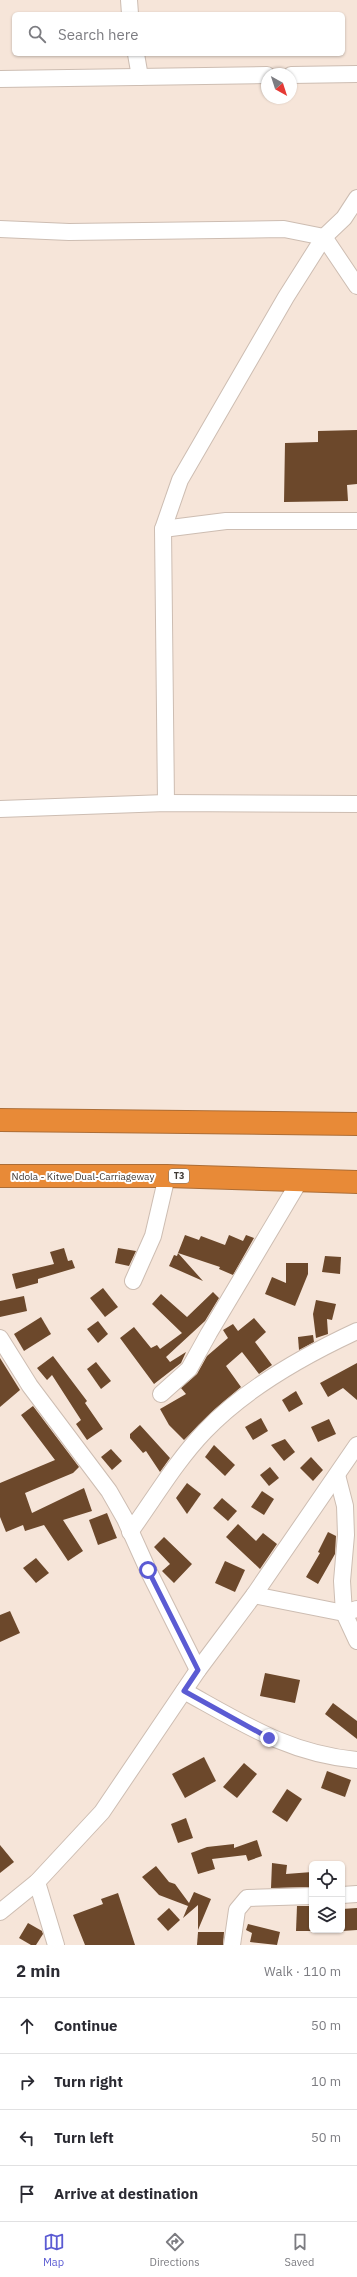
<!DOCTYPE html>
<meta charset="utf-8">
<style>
:root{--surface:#fff;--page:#f7f7f7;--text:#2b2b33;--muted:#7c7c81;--line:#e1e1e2;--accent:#5b5bd3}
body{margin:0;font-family:"IBM Plex Sans",sans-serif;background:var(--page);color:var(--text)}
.controls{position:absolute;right:12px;bottom:12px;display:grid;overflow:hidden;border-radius:6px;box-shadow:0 1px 3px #0004}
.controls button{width:36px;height:36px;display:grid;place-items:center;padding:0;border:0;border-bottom:1px solid var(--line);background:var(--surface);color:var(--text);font:20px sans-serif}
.compass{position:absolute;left:261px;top:68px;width:36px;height:36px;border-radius:50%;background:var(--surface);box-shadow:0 1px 3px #0004;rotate:141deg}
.stop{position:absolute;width:12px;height:12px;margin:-9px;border:3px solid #5b5bd3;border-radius:50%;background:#fff}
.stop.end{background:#5b5bd3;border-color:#fff;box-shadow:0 1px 4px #0008}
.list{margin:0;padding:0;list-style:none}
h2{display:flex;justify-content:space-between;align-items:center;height:52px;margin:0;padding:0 16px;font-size:17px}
h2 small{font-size:13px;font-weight:400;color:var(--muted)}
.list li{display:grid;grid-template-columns:26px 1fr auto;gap:12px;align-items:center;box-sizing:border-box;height:56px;padding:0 16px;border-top:1px solid var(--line)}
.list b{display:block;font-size:15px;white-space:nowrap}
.list em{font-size:13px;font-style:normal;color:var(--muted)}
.icon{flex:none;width:22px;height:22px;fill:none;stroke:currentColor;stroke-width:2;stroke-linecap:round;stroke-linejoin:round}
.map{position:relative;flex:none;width:357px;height:1945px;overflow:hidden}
.search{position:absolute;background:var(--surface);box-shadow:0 1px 3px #0004;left:12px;right:12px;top:12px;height:44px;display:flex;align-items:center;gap:10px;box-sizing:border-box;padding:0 14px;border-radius:6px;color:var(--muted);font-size:15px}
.sheet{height:276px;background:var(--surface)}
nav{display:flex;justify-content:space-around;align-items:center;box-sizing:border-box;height:56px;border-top:1px solid var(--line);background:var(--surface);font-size:11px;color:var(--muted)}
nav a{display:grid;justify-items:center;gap:2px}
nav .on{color:var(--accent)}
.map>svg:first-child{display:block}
.building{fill:#6c482b}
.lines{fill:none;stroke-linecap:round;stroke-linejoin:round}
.minor-casing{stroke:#cdbdb2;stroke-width:18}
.highway-casing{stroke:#ac6d36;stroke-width:24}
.minor{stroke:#fff;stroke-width:16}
.highway{stroke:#e88a37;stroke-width:22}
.route{stroke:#5b5bd3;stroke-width:5}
.labels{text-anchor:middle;stroke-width:4;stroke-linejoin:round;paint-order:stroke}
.shield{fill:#fff;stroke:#787470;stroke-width:1}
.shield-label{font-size:9px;font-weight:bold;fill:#3e3833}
.street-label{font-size:10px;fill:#3e3833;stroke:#fff}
</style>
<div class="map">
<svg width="357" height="1945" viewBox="0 0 357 1945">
<rect width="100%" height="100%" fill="#f6e5d9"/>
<g class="building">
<path d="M357,430V484L347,485L348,501L284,502L285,443L318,442V431Z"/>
<path d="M185,1235L199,1240L201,1236L225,1245L229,1235L243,1241L246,1235L254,1238L233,1275L219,1269L220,1267L178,1253Z"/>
<path d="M64,1248L68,1261L72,1260L75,1268L38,1279V1283L16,1289L12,1274L54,1264L50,1252Z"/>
<path d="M118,1248L136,1251L129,1266L115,1263Z"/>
<path d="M178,1253L203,1281L169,1266L174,1255L177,1256Z"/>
<path d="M325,1256L341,1257L340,1274L322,1272Z"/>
<path d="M286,1263H308V1274L295,1306L265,1294L272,1277L286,1283Z"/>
<path d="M103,1288L118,1307L105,1317L90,1298Z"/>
<path d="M213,1292L219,1298L205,1321L166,1357L170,1362L186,1352L181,1363L154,1384L120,1338L134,1327L151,1348L157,1345L160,1349L182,1333L152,1304L161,1294L187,1317Z"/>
<path d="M24,1296L27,1311L0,1317V1301Z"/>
<path d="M316,1300L336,1304L332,1320L327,1319L328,1334L316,1338L313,1314Z"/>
<path d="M41,1317L51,1334L24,1351L14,1334Z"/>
<path d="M254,1318L266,1332L255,1342L272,1365L259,1374L242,1352L226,1366L241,1387L215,1409L184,1440L169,1425L160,1409L186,1394L181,1388L197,1374L207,1356L228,1338L223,1330L233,1324L238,1331Z"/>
<path d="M98,1321L108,1334L98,1343L87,1329Z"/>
<path d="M313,1335L314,1342L299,1350L298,1337Z"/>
<path d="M53,1356L87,1401L85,1403L103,1429L87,1440L76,1424L81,1420L52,1375L47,1380L37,1368Z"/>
<path d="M0,1358L20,1390L0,1407Z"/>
<path d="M96,1362L111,1381L101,1389L87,1369Z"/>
<path d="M357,1363V1400L343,1388L328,1397L320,1383Z"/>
<path d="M296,1391L303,1404L289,1412L282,1400Z"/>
<path d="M33,1406L79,1467L73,1473L25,1493L32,1513L84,1488L92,1511L63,1520L83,1551L68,1561L44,1525L25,1531L23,1525L6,1532L0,1517V1483L55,1460L21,1415Z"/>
<path d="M261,1418L268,1431L253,1440L245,1427Z"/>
<path d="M329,1419L336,1434L318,1442L311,1427Z"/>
<path d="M140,1425L170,1458L160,1472L146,1451L143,1453L130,1438V1434Z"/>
<path d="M285,1439L295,1452L284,1461L271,1445Z"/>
<path d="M214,1445L235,1465L225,1476L205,1457Z"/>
<path d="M111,1449L122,1461L112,1470L101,1457Z"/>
<path d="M311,1457L323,1470L313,1481L300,1468Z"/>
<path d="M270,1467L279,1478L269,1486L260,1475Z"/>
<path d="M187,1483L201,1494L187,1514L176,1498Z"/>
<path d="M262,1491L274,1499L264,1515L251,1507Z"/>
<path d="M222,1498L237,1511L228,1521L213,1508Z"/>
<path d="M107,1513L117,1538L98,1545L89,1520Z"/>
<path d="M238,1524L256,1541L263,1533L277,1544L260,1569L226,1537Z"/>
<path d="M328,1532L336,1536L335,1554L318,1584L306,1577L320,1553L318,1552Z"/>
<path d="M164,1537L192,1564L174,1583L162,1571L170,1564L154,1547Z"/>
<path d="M36,1558L49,1573L36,1583L23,1568Z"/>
<path d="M225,1561L245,1570L235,1592L215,1583Z"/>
<path d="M10,1611L20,1633L0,1642V1615Z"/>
<path d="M265,1673L300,1680L295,1703L260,1696Z"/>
<path d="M333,1703L357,1721V1739L325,1714Z"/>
<path d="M204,1757L216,1781L185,1798L172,1774Z"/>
<path d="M244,1763L257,1774L237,1798L223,1787Z"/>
<path d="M327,1771L351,1780L345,1797L321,1788Z"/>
<path d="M287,1789L302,1799L287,1822L272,1812Z"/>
<path d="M186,1818L193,1838L178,1843L171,1824Z"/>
<path d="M257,1840L262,1856L248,1861L246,1855L212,1859L215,1869L198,1874L191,1853L207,1847L234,1844V1848Z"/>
<path d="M0,1845L14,1862L0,1873Z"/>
<path d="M272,1863L287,1865L286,1874L312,1872V1887L271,1888Z"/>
<path d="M156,1866L169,1882L175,1884L189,1903L194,1892L211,1899L198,1930V1905L183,1918L188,1906L159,1895L142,1877Z"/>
<path d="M118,1893L135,1945H85L73,1915L103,1904L101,1899Z"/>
<path d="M297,1906H310L312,1931H296Z"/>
<path d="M169,1908L180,1920L168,1931L157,1919Z"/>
<path d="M357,1908V1930L342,1931V1909Z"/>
<path d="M28,1923L42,1931L43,1934L36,1945H31L19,1938Z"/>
<path d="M248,1924L280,1932L277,1945L250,1942L252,1933L246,1930Z"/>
<path d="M198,1932H224L223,1945H197Z"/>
</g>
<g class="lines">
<g class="minor-casing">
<g id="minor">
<path d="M129,0L130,14"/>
<path d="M136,54L140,77"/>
<path d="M291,75L357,74"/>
<path d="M0,79L267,75"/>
<path d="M0,229L69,232L284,229L324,237L357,286"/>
<path d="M163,529L226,521H357"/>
<path d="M166,803L163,529L180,480L286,297L324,237L344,218L357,198"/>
<path d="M0,809L166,803L357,804"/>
<path d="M133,1281L153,1236L167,1176"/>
<path d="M0,1338L30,1386L109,1491L125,1519L148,1570L198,1670"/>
<path d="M161,1394L189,1369L209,1333L299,1182"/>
<path d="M337,1475L345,1506L346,1535L342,1581L344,1613L357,1641"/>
<path d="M130,1532C154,1499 176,1461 205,1431C246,1388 303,1356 357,1331"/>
<path d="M254,1595L344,1613L357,1609"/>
<path d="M184,1691C242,1723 289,1754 357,1760"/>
<path d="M37,1882L56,1945"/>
<path d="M342,1895L357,1894"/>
<path d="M0,1912L37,1882L102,1812L198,1670L254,1595L357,1445"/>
<path d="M232,1945L237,1910L247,1898L312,1896"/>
</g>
</g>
<g class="highway-casing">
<g id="highway">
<path d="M0,1120L357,1124"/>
<path d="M0,1176H167L357,1182"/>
</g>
</g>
<use href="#minor" class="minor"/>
<use href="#highway" class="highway"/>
</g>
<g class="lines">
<path class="route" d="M148,1570L198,1670L184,1691L269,1738"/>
</g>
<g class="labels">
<rect class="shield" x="169" y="1169" width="20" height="14" rx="3"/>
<g class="shield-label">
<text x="179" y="1179">T3</text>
</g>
<g class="street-label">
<text x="83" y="1180">Ndola - Kitwe Dual-Carriageway</text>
</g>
</g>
</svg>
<div class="controls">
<button><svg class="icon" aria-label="locate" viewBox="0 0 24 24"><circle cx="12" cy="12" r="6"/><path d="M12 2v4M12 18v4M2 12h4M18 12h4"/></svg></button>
<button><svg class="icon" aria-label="layers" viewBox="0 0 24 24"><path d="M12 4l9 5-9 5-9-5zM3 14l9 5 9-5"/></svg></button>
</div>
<svg class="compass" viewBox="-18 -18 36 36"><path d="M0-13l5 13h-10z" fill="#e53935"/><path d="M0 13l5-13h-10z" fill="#7c7c81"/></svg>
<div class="stop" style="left:148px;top:1570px"></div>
<div class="stop end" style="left:269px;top:1738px"></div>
<div class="search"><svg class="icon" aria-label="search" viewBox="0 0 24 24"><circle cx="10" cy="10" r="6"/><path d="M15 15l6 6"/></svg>Search here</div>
</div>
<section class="sheet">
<h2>2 min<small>Walk · 110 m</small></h2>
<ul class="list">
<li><svg class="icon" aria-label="ahead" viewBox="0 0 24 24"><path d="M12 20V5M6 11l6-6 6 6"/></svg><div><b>Continue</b></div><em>50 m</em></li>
<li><svg class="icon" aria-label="right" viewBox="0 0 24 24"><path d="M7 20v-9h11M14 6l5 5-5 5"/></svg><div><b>Turn right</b></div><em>10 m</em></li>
<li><svg class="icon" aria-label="left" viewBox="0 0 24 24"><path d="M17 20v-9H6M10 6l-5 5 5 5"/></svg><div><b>Turn left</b></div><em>50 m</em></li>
<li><svg class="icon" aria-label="arrive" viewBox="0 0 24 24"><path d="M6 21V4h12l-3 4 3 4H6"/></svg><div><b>Arrive at destination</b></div></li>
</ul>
</section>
<nav>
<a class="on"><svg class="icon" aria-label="map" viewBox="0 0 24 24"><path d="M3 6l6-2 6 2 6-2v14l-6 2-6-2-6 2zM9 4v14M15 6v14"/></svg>Map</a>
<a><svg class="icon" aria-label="directions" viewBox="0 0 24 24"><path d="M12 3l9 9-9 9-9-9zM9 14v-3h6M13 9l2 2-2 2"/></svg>Directions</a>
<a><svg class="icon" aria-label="saved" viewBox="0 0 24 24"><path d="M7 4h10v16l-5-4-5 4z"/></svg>Saved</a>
</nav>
